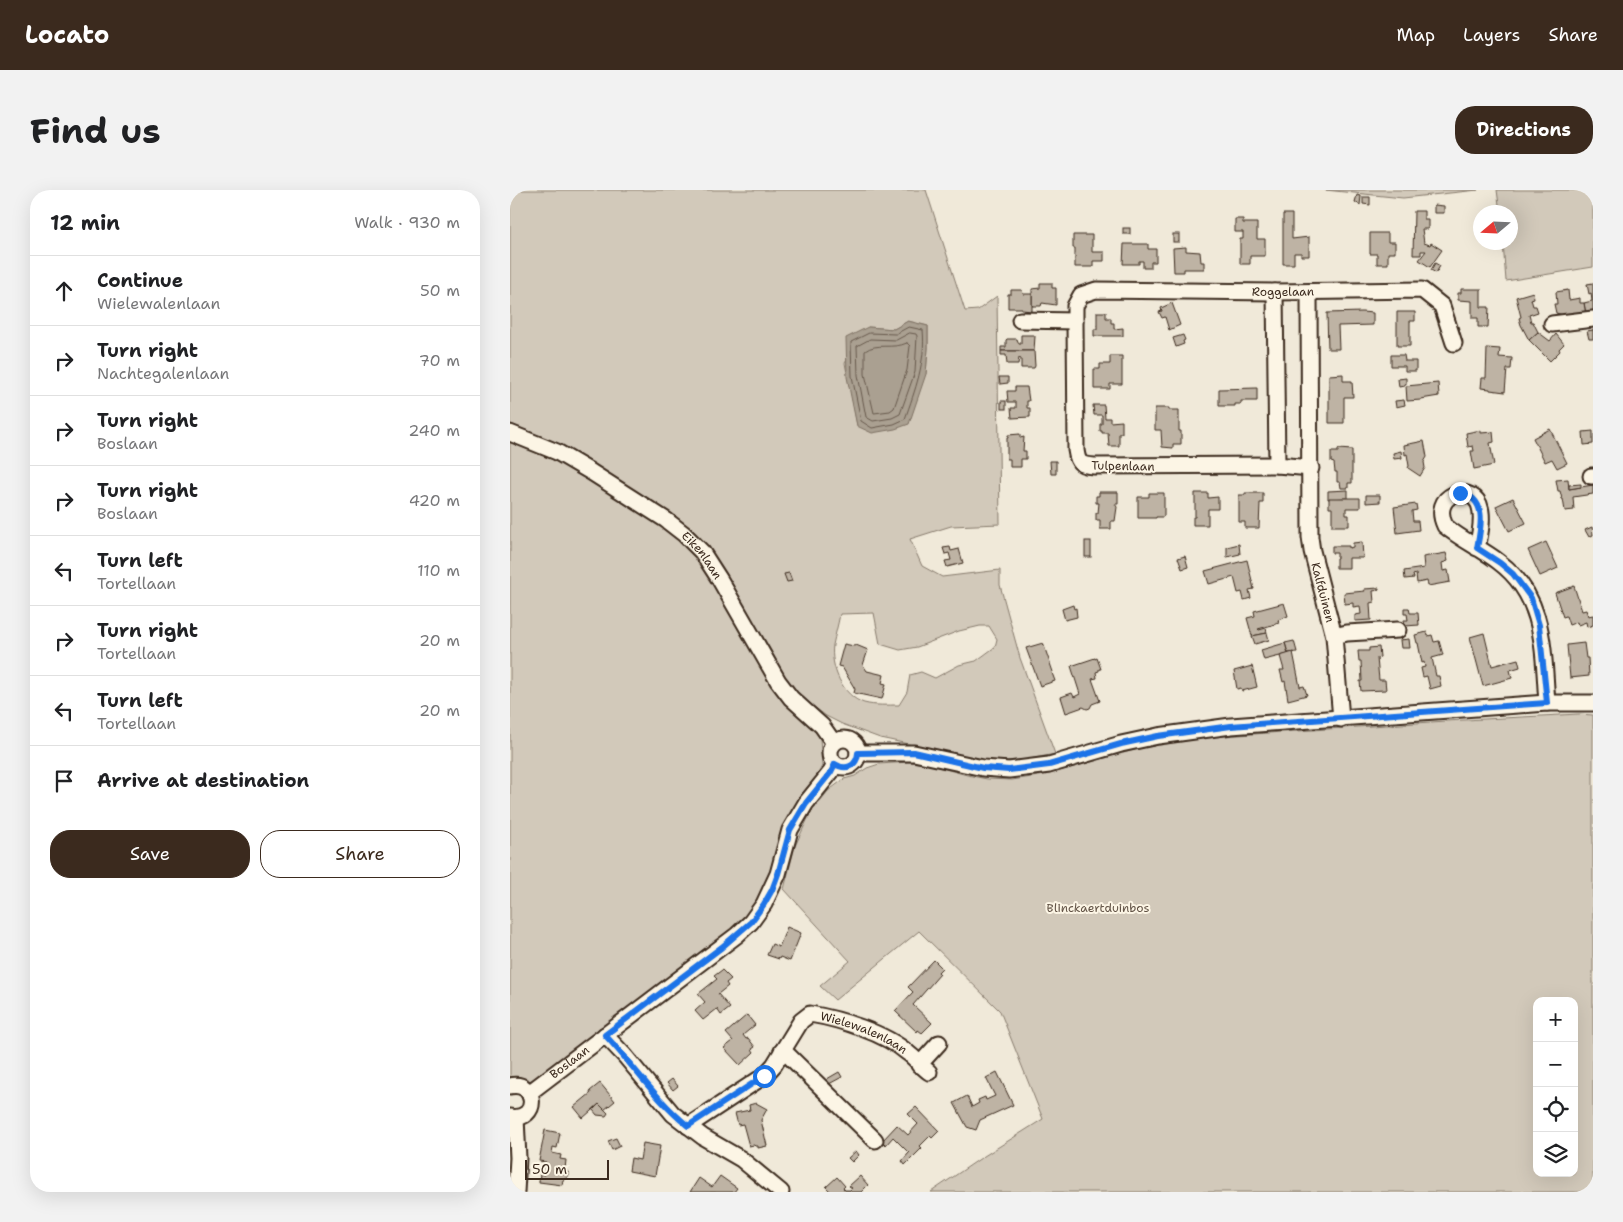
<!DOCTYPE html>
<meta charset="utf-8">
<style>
:root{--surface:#fff;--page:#f2f2f2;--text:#202124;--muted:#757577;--line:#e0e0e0;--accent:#3b2a1e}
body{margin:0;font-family:"Shantell Sans",sans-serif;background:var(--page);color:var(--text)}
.controls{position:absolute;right:15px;bottom:15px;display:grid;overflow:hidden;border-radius:10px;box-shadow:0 5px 20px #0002}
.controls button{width:45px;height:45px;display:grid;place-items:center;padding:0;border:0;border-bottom:1px solid var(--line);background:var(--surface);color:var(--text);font:25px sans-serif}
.compass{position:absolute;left:963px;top:15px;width:45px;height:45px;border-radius:50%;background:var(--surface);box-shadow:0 5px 20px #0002;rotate:251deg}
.scale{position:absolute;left:15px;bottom:12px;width:84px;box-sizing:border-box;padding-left:5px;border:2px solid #3b2a1e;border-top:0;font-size:14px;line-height:18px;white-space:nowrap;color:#3b2a1e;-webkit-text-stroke:4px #fcf5e5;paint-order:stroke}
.stop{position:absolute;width:15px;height:15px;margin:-11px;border:4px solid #1a73e8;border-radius:50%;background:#fff}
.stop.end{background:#1a73e8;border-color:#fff;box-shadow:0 1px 5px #0008}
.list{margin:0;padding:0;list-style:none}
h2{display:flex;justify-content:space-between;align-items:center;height:65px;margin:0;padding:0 20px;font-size:21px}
h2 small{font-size:16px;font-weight:400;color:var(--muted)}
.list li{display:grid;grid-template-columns:32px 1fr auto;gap:15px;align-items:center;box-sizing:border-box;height:70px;padding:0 20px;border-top:1px solid var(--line)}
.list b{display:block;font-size:19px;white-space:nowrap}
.list p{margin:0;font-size:16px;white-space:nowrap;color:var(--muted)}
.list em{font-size:16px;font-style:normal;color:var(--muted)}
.actions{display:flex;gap:10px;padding:15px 20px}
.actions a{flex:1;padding:11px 0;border:1px solid var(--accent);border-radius:20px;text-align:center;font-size:18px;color:var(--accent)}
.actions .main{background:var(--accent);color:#fff}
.icon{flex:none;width:28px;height:28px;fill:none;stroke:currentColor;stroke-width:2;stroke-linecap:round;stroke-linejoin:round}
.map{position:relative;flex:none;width:1083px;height:1002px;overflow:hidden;border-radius:20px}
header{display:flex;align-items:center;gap:30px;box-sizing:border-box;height:70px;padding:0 25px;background:var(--accent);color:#fff}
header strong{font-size:24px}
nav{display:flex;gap:28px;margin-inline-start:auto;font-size:18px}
.intro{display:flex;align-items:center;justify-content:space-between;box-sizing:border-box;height:120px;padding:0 30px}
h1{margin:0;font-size:35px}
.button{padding:12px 22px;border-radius:20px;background:var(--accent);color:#fff;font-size:18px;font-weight:700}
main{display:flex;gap:30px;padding:0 30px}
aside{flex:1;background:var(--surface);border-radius:20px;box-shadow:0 5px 20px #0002}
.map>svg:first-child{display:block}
.green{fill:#d2c9ba;stroke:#867a6c;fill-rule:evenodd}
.water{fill:#aaa091;stroke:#7e7163}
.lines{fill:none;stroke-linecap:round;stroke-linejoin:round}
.shore{stroke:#67594c;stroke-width:1}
.building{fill:#beb3a4;stroke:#3b2a1e}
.minor-casing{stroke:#3b2a1e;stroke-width:19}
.minor{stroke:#fcf5e5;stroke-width:15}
.route{stroke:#1a73e8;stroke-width:6}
.labels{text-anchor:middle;stroke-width:4;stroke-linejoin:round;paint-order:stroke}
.street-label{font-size:12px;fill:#3b2a1e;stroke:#fcf5e5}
.park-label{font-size:12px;fill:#615245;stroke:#fcf5e5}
</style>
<header>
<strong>Locato</strong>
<nav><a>Map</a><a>Layers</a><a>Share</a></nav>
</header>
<div class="intro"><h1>Find us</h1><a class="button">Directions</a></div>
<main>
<aside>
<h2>12 min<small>Walk · 930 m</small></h2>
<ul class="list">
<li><svg class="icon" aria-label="ahead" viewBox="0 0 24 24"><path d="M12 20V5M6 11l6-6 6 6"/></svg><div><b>Continue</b><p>Wielewalenlaan</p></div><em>50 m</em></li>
<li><svg class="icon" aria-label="right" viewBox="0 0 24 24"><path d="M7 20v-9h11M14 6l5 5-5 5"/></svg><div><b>Turn right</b><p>Nachtegalenlaan</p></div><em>70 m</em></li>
<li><svg class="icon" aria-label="right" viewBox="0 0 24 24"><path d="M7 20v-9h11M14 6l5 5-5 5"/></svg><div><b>Turn right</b><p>Boslaan</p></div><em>240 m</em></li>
<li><svg class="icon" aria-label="right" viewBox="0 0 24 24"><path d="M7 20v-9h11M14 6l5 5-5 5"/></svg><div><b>Turn right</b><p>Boslaan</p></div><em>420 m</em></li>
<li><svg class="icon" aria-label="left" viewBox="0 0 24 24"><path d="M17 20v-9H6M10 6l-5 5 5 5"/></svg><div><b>Turn left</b><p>Tortellaan</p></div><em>110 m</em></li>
<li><svg class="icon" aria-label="right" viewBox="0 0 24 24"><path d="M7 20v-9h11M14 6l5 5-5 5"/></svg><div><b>Turn right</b><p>Tortellaan</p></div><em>20 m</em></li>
<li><svg class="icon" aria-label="left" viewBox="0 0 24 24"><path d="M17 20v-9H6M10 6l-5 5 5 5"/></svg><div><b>Turn left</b><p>Tortellaan</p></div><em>20 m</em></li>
<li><svg class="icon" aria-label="arrive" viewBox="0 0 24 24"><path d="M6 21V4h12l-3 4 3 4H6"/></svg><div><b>Arrive at destination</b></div></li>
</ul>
<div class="actions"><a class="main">Save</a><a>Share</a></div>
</aside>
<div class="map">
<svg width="1083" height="1002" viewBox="0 0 1083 1002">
<rect width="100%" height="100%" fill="#f0e9d9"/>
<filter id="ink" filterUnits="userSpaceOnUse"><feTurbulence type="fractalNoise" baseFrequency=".02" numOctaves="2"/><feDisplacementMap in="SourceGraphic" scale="10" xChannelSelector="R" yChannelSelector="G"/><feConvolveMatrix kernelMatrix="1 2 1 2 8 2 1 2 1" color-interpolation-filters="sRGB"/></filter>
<g filter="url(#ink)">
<g class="green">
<path d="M0,0H416L455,121L468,120L487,106L490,334L441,336L400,349L412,376L432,387L490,380V395L510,468L545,564L519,569L496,571L474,570L370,548L332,534L316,526L280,498L201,361L180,340L0,240ZM398,131L418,136V158L416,184L347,235L335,173L358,137L384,139ZM364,423L370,454L390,460L407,457L449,441L470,436H479L487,449L485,457L466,471L449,475L425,488L411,482L400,485L397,502L389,515C378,515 365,516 354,513C332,506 320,476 323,455C325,445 328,435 330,424Z"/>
<path d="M815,0H968L893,8Z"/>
<path d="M987,0H1083V77L996,91L993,53L1001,52V22H990Z"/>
<path d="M0,250L42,266L154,337L187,366L276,512L304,539L310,548L312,576L307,586L290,606L275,634L267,658L262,682L249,709L237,724L218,744L24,890C15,892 9,886 0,887Z"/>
<path d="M1069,524L1083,525V1002H421L471,968L533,929L490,821L409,741L325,810L310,796L340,771L274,699L285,656L300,624L318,601L334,589L345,586L357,578L369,574L399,572L417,574L457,585L477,589L502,590L535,585L631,558L699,547L936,531ZM1027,811H1064V983H1027Z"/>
</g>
<path class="water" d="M398,131L418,136V158L416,184L399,234L385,239L362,243L347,236L337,187L336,148L358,137L384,139Z"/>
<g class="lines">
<g class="shore">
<path d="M399,137L413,140C416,172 405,200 395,229L384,234L362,238L351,231L342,186L341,152L359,143L385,144Z"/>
<path d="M400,143L406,144L407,146L405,182L390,224L382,228L363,231L356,227L348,185L347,156L360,149L386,150Z"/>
<path d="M397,153L400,156L397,180L384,218L380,221L364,223L355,184V161C367,152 382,160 397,153Z"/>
</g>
</g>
<g class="building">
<path d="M847,5L851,6L850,15L845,12Z"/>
<path d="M853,7H860V15L853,14Z"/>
<path d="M924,15L934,16V23H924Z"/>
<path d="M904,21H914V29H918V39H912L914,53L920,55L921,53L932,60L920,77L909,70L916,61H911V65H903Z"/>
<path d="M773,24H782V49L799,47V66H791V63H784V74H773Z"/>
<path d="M725,29H733V33H747V49H755V66H740V74H730V49H733V42H725Z"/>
<rect x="613" y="38" width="7" height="6"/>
<path d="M860,43H878V52H885V63H878V74H867V64H860Z"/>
<rect x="663" y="44" width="6" height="8"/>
<path d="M563,45H582V62H594V71H583V77H565V58H563Z"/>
<path d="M614,54H638V59H646V72H641V78H633V71H629V74H613Z"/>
<path d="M676,57V61L690,62L691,72H694V79H674V82H664L663,58Z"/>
<path d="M925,73L930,76L926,83L921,80Z"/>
<path d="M530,93H542V98H546V115L532,113L531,116H522V99L530,98Z"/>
<path d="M1083,93V124L1076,125L1074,113L1082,111L1081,103L1079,104L1077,94Z"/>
<path d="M951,99H971V117H979L978,137H968V128H962V111L948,110V103H951Z"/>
<path d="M501,100H512L513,104H522V121L512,120V118H498V104H501Z"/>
<path d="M1058,100L1059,110L1070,108V113H1074L1076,125L1061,127L1046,123L1044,114H1047L1046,102Z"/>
<path d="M1023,102L1024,108L1021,109L1023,116H1026L1028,122L1019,125L1021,132H1023L1028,142L1019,150L1011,135L1009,128L1011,127L1006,107Z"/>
<path d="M662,113L670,135L659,140L655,127L652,128L649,122L652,121L651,118Z"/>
<path d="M587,122H596V128H601V133H604V139L613,138V146H584V139H587Z"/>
<path d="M852,122L863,123V135L828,136L829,159H818L817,123Z"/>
<path d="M887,122H905V131H900V156H887Z"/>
<path d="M1083,140V149H1079L1077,141Z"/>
<path d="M1028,142L1040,151L1046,144L1054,154L1049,159L1050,161L1040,171L1019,150Z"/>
<path d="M511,145H524L525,146L524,161H491V157H496V150L497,149H507L509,154H511Z"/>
<path d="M673,145L675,150L673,151L674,154L666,157L663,148Z"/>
<path d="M977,158L990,159L989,167L1002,168L1001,179H997L995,202L980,200V199L971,198L972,188H976Z"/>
<path d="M491,161H524L525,176L524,178H511V169L509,168L508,174H497L496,165H491Z"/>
<path d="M881,165H894L895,171H906V181H895V176H881Z"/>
<path d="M600,166H612V194H600V199H584V179H590V174H600Z"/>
<path d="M833,184V191H842L843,207H834V233H819V185Z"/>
<path d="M489,187H498V193L490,194Z"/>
<path d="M896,188V194H894V196L889,197L888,189Z"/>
<path d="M928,193L929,206L911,209V210L897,211L896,196Z"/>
<path d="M505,197H517L519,211H517V218H520V227L502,228L501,218H506V212H498L497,201H505Z"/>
<path d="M747,198V211H731V214H725V216H709V199Z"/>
<path d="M894,210L895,215L886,217L885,211Z"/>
<rect x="491" y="211" width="5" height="8"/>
<path d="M583,215H594L595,228H600V232L612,231V243H609V256H599L598,243H592V241H590V234H592V225H584Z"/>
<path d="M645,218H659V220H669V241H671V254H663V258L652,257L651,240H645Z"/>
<path d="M1040,239L1057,273L1047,278L1042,269L1035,272L1023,248Z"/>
<path d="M971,240V243L983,242L984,252L980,253L984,275L964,279L961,261H964L963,256L958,257L956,243Z"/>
<path d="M1083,241V254L1074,255L1073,242Z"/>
<path d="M510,244V248L514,247L513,261H516V269H511V277H500V269H497V248H498V245Z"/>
<path d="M914,251L917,267L914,272L915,278L910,286L898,278L899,276L897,264L895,265L894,255Z"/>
<path d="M828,259L842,260V293H838V298H831L830,292H827V282H825L824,273L821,272V262H828Z"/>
<path d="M891,261L892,268L884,269L883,263Z"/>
<path d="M540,271H546V284H541Z"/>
<path d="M1058,289L1059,299L1083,295V304L1063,307L1064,320L1055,321L1053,309H1052L1050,301H1048L1046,290Z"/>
<path d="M1071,294V297L1059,299V295Z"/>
<path d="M838,300V308L818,309V301Z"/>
<path d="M589,302H608V314H605L607,317L605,331H601V339H590V330H586V323H588L589,313H586V306H589Z"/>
<path d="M639,303H654V325L653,327H646V328H628V307H639Z"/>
<path d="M685,303H698V308L708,307V319H698V335H683V327H685Z"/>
<path d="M735,303H753V313H750L749,338H735V332H729V305H735Z"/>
<path d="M856,305H870V312L856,313Z"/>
<path d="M819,308H850V318H836V325H839V336H822V318H819Z"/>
<path d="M1003,308L1016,333L999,341L986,316Z"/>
<path d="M906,314L907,320L902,321L903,331H908L909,340L887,343L884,317Z"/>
<path d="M1082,337L1083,345L1079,347L1075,340Z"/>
<rect x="575" y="351" width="6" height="16"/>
<path d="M852,352L853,368H839V378H826V368H827V363H822V356H839V358L843,357V353Z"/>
<path d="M1036,352L1048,378L1030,386L1018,360Z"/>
<path d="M729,354L730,364L717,367V357Z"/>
<path d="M440,357L441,361L449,359L453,373L437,377L435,371L441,370L439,363L435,364L433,358Z"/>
<path d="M936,363L938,371L932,373L933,381L938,380L940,392L918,396L917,391L907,393L906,384L903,385L904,388L895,389L894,381L914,378L913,367Z"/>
<path d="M675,366L678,377L672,379L668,368Z"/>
<path d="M737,370L744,399L739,400L741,408L734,410L732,402L728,403L724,387L699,394L695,381Z"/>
<path d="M279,383L282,391L277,392L274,384Z"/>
<path d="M1064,396L1072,421L1076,420L1078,426L1083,425V435L1077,437L1076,432L1068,435L1067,432L1059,435L1056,426L1053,427L1045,403Z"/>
<path d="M869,398V400L863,401L864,412L860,413L861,430L845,431V425L851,424L850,416L843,417V413L835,414L834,403L855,401L854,399Z"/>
<path d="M774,413L778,426L768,430L769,433L748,439L749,440L756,438L757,443L742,446L737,428L745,426L744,421Z"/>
<path d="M563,415L564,419L566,418L567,427L555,430L552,419Z"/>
<path d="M894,418H899L900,423H908L909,435L895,436L894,430H898L897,424H894Z"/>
<path d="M917,442L918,446L922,445L924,452L929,451L933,465L922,468L926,486H929L931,496L920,499L917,486L913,487L911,478L915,477L914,472L912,473L908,453H907L905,445Z"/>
<path d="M757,443L759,450L745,454L742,446Z"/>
<path d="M974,443L982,476L1008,469L1010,477L1000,480L1002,488L973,496L960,447Z"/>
<path d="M899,449L900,458H891L890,450Z"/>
<path d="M784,451L787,462L778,463L775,453Z"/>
<path d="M533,453L543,482L542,483L545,491L530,496L516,458Z"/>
<path d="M775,453L778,464L754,470L751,460Z"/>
<path d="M1074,453L1076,468H1078L1079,486L1060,488L1057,455Z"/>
<path d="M334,454L344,456L346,455L358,460L353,475L357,481L374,485L372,493L376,494L372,509L344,503L345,499L332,477L328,476Z"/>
<path d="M869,457L870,467L867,468L869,490H875L876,500L851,501L850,491H852L851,471H849L848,461H859V458Z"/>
<path d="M783,462L790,497L794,496L797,505L778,510L775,491L773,492L770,480H774L770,466Z"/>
<path d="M585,468V469L587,468L591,479H589V481L586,482L587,488L582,489L590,511L582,514L580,518L577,519L573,517L556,523L551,507L562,503L564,507L570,504L561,476Z"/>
<path d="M742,476L747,497L732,501L731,498L727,499L724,481Z"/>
<path d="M277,737L291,743L280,771L270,767L269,769L257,765L262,754L269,757Z"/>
<path d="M424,770L432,778L428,782L430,784L403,815L422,833L412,843L408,840L407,842L385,821L403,802L398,797Z"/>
<path d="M212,780L221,789L216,793L218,796L208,804L220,818L211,825L207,819L193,830L185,821L195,812L188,804L207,789L204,786Z"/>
<path d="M237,825L245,835L233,845L236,849L238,848L245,857L242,859L244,862L230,875L214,858L223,851L216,843Z"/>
<path d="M329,882L332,887L319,894L317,889Z"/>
<path d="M487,882L503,915L470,930L466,940L457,937L444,913L457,906L462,917L469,913L468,910L475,907L476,910L485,906L476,888Z"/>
<path d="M162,889L168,896L163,900L157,893Z"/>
<path d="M90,893L105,911L94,920L89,914L73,928L64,917L81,903L80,901Z"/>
<path d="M246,913L257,919L251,930L257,956L248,958V956H245L244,955L239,956L233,934L228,935L225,923L240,920L239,915Z"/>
<path d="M89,914L98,923L96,926L87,925L83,920Z"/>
<path d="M406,917L429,941L422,948L420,946L410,956L412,958L395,975L392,971L399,963L383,947L376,955L372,951L387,935L398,945L408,934L398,924Z"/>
<path d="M35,940L50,943L47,958L43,957L42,963L51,965L50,969L56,970L55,979L58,982V987L53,990L52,995L29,992L30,984L34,985L36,972L29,971Z"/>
<path d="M106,948L110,956L102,960L98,951Z"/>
<path d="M133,953L150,956L145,986L119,981L121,968L130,970Z"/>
<path d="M346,961L349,965L342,972L338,968Z"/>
<path d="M210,986L227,998L224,1002H180L189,988L202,997Z"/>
<path d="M350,986L358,995L351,1002H321L316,997L327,987L335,996L333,998L335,1000H340L342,998L339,996Z"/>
</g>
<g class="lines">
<g class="minor-casing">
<g id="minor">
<path d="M765,102L767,275L801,278"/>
<path id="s1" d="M799,102L800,347L802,361L824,446L831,529"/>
<path d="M510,130L565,131"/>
<path d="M1042,134L1083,129"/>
<path id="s2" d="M0,243L47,262L81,282L156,330L174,344L192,362L210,390L268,491L281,508L312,536L324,553"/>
<path id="s3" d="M767,275L585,276C572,275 568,275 566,260L565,131V116L571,105L586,100L765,102L912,100L932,116L944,153"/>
<path d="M1081,286H1083"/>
<path d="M967,358C970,345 974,326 969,314C959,293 920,304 935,336C952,350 972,359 989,372C1036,407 1033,462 1037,513"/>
<path d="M824,446L837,443L888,440"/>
<circle cx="334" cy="563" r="14"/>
<path d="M348,563H404L473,578L499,580L539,575L611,554L648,546L721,536L1037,513H1083"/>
<path d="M95,845L115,866L163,924L193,947L231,969L271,1002"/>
<path d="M272,861L278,865L365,950"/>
<path d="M409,875L429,853"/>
<path d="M0,896C27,890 30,932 0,927"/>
<path id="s4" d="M19,903L227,745L241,732L254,714L268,684L280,640L296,613L321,582L325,574"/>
<path id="s5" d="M178,936L254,886L264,875L291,831L300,824C330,829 375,843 398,863C406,869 411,876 419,882"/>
<path d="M6,1002L8,968L6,928"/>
</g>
</g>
<use href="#minor" class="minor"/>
</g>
</g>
<g class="lines" filter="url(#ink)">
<path class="route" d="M254,886L178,936C146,910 123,875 95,845L212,757L241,732L254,714L262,700L268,684L280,640L296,613L321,582L325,574C336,581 347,576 348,563L404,562L473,578L499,580L539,575L611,554L648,546L721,536L1037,513L1029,435L1021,408L1003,384L990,373L967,358C971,337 978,308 950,303"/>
</g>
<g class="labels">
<g class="street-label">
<text dy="4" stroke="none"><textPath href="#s3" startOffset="570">Roggelaan</textPath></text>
<text transform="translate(613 276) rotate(1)" y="4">Tulpenlaan</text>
<text dy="4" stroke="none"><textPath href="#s2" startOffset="230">Eikenlaan</textPath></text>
<text dy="4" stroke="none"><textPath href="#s1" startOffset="302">Kalfduinen</textPath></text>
<text dy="4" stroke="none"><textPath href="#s5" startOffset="226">Wielewalenlaan</textPath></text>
<text dy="4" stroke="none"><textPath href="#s4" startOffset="51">Boslaan</textPath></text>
</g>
<g class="park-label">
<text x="588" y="722">Blinckaertduinbos</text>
</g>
</g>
</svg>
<div class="controls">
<button>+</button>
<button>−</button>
<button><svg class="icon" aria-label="locate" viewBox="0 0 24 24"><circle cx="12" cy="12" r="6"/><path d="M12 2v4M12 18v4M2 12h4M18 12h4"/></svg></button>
<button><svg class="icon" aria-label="layers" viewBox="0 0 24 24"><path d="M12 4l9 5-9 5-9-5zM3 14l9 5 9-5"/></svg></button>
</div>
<svg class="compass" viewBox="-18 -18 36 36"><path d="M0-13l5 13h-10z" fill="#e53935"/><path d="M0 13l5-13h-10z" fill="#757577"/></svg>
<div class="scale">50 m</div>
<div class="stop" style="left:254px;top:886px"></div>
<div class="stop end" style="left:950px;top:303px"></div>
</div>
</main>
